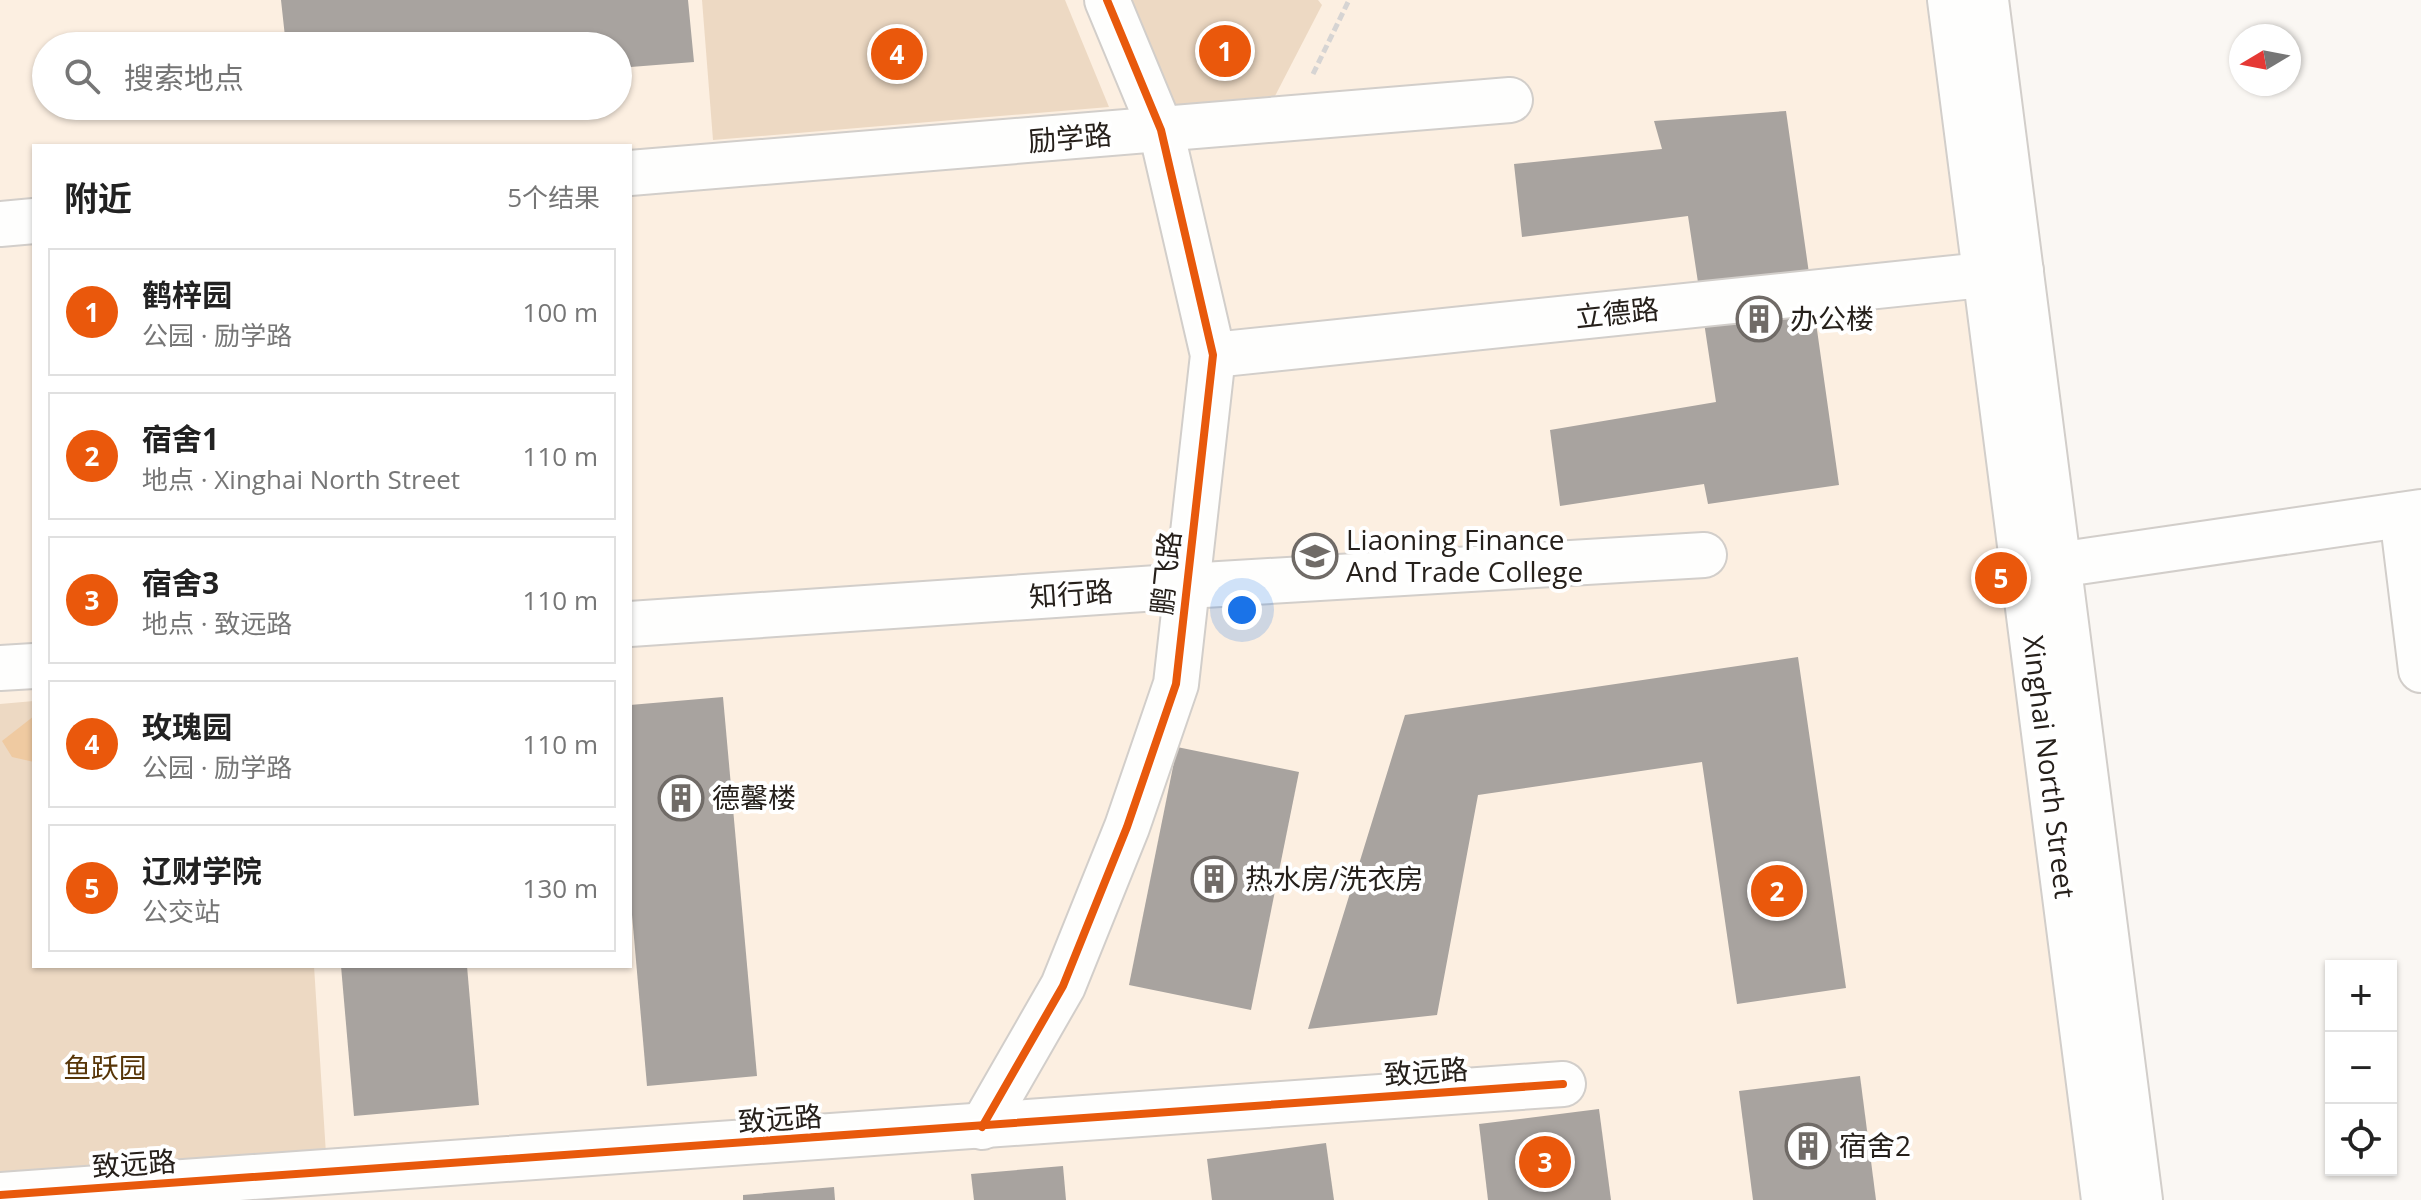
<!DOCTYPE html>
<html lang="zh">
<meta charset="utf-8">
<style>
:root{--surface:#fff;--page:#f2f2f2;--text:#222;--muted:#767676;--line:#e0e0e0;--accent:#ea580c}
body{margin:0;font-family:"Open Sans","Noto Sans SC",sans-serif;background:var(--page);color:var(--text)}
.controls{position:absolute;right:24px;bottom:24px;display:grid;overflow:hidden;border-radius:0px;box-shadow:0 2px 6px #0004}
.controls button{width:72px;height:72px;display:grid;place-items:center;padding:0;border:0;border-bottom:2px solid var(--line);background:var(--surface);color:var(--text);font:40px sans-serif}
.compass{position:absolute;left:2229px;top:24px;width:72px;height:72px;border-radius:50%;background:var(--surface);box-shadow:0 2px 6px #0004;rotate:260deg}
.you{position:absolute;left:1242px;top:610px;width:28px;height:28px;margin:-20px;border:6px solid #fff;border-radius:50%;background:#1a73e8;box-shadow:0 0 0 12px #1a73e833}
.badge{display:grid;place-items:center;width:52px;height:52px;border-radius:50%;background:var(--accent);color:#fff;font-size:26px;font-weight:700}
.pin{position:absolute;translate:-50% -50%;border:4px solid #fff;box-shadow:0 2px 8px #0006}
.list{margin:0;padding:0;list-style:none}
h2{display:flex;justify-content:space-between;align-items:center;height:104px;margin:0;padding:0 32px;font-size:34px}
h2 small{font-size:26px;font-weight:400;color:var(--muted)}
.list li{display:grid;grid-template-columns:52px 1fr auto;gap:24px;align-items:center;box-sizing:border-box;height:128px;margin:0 16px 16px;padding:0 16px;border:2px solid var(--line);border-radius:0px}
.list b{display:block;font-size:30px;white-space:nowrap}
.list p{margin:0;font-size:26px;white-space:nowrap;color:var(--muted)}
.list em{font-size:26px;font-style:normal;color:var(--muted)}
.icon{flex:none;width:44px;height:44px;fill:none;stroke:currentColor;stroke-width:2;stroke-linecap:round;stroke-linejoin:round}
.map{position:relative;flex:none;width:2421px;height:1200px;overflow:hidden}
.search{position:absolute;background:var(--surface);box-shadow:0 2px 6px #0004;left:32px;top:32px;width:600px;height:88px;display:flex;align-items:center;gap:20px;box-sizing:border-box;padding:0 28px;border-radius:44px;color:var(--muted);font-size:30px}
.panel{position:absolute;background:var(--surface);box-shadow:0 2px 6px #0004;left:32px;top:144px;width:600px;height:824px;border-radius:0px}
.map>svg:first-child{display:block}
.built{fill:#fcefe1;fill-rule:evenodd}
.green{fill:#edd9c3}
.water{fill:#efcaa1}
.building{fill:#a8a39f}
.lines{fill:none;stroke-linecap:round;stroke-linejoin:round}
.minor-casing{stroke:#d2ceca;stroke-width:48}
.major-casing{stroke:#d2ceca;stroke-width:48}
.path{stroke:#d6d4d3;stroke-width:5;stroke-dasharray:8 4;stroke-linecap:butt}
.minor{stroke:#fefefd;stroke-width:44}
.major{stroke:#fefefd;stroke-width:44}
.cycleway-casing{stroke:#fff;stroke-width:13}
.cycleway{stroke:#e8590c;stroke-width:8}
.labels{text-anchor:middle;stroke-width:8;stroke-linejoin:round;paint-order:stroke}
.street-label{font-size:28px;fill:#26201b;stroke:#fff}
.poi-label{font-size:28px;fill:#26201b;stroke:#fff;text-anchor:start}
.park-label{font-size:28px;fill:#573507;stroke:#fff}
</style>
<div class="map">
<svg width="2421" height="1200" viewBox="0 0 2421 1200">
<rect width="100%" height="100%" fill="#faf7f3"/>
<path class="built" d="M0,0H1926L2084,1200H0ZM46,46H618V106H46ZM34,146H630V966H34Z"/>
<g class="green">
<path d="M702,0H1065L1109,107L713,140Z"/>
<path d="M1132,0H1318L1322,5L1275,96L1171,105Z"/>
<path d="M34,701V966H314L326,1154L0,1178V704Z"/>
</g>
<path class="water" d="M34,716V762L12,757L2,741Z"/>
<g class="building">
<path d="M281,0H688L694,62L618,68V46H286Z"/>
<path d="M1786,111L1839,485L1708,504L1704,484L1560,506L1550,430L1716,402L1688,216L1522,237L1514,164L1662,149L1654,121Z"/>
<path d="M1798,657L1846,988L1737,1004L1702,762L1478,795L1437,1015L1308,1029L1405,715Z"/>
<path d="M723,697L757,1076L647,1086L630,892V705Z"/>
<path d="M1177,747L1299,772L1251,1010L1129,985Z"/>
<path d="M341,966H467L479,1105L354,1116Z"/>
<path d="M1860,1076L1876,1200H1753L1739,1091Z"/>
<path d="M1599,1109L1611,1200H1488L1479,1124Z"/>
<path d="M1326,1143L1334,1200H1212L1207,1159Z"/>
<path d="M1063,1166L1066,1200H974L971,1174Z"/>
<path d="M834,1187L835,1200H743V1195Z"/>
</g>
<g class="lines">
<g class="minor-casing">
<g id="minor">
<path d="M630,173L1510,100"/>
<path d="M0,224L34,221"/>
<path d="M1213,355L2021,271"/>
<path d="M2402,515L2421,670"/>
<path d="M2023,570L2421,512"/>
<path d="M630,624L1187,586L1704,555"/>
<path d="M0,668L34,666"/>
<path d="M982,1127L1063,986L1127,827L1176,684L1213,355L1161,130L1107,0"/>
<path d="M0,1195L1563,1084"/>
</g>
</g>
<g class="major-casing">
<g id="major">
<path d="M1950,0L2104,1200"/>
<path d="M1986,0L2140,1200"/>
</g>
</g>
<path class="path" d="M1313,74L1349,0"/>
<use href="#minor" class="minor"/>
<use href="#major" class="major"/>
<g class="cycleway-casing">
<g id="cycleway">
<path d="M982,1127L1063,986L1127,827L1176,684L1213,355L1161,130L1107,0"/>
<path d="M0,1195L1563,1084"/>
</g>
</g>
<use href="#cycleway" class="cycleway"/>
</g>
<defs>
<g id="building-ring" transform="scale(2.3)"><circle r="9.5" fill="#fff" stroke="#706b67" stroke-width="1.5"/><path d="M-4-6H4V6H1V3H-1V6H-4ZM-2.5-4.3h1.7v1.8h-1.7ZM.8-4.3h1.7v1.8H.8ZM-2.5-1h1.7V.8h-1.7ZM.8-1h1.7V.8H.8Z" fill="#706b67"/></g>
<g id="university-ring" transform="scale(2.3)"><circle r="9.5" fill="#fff" stroke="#706b67" stroke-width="1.5"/><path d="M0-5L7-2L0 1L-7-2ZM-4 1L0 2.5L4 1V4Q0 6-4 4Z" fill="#706b67"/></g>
</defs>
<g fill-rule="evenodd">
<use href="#building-ring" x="1759" y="319"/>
<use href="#university-ring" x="1315" y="556"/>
<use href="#building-ring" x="681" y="798"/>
<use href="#building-ring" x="1214" y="879"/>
<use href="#building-ring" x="1808" y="1146"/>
</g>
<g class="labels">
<g class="street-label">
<text transform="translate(1070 138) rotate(-5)" y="10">励学路</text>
<text transform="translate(1617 313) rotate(-6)" y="10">立德路</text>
<text transform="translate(1166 573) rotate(-84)" y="10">鹏飞路</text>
<text transform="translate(1071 594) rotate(-4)" y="10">知行路</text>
<text transform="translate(2049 767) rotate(83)" y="10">Xinghai North Street</text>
<text transform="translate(1426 1072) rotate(-4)" y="10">致远路</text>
<text transform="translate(780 1119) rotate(-4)" y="10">致远路</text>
<text transform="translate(134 1164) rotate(-4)" y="10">致远路</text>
</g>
<g class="poi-label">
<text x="1790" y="329">办公楼</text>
<text x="1346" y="550">Liaoning Finance<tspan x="1346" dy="32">And Trade College</tspan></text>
<text x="712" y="808">德馨楼</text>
<text x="1245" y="889">热水房/洗衣房</text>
<text x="1839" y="1156">宿舍2</text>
</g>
<g class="park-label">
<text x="105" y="1078">鱼跃园</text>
</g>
</g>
</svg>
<div class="controls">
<button>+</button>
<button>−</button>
<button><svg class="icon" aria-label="locate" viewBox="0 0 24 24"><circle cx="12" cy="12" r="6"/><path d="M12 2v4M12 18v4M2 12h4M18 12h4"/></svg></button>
</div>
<svg class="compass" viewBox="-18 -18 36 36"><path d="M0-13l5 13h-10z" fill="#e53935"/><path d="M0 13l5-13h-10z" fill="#767676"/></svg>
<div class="you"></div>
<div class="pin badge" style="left:1225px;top:51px">1</div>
<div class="pin badge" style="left:1777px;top:891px">2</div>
<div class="pin badge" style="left:1545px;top:1162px">3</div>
<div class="pin badge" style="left:897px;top:54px">4</div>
<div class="pin badge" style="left:2001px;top:578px">5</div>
<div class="search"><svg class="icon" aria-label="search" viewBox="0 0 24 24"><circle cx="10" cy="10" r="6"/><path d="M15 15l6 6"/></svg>搜索地点</div>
<section class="panel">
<h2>附近<small>5个结果</small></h2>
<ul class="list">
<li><span class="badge">1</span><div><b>鹤梓园</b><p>公园 · 励学路</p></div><em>100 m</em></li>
<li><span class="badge">2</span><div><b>宿舍1</b><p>地点 · Xinghai North Street</p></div><em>110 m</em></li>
<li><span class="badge">3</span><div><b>宿舍3</b><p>地点 · 致远路</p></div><em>110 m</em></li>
<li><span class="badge">4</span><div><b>玫瑰园</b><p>公园 · 励学路</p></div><em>110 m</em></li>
<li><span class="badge">5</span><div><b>辽财学院</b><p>公交站</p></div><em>130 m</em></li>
</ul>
</section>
</div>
